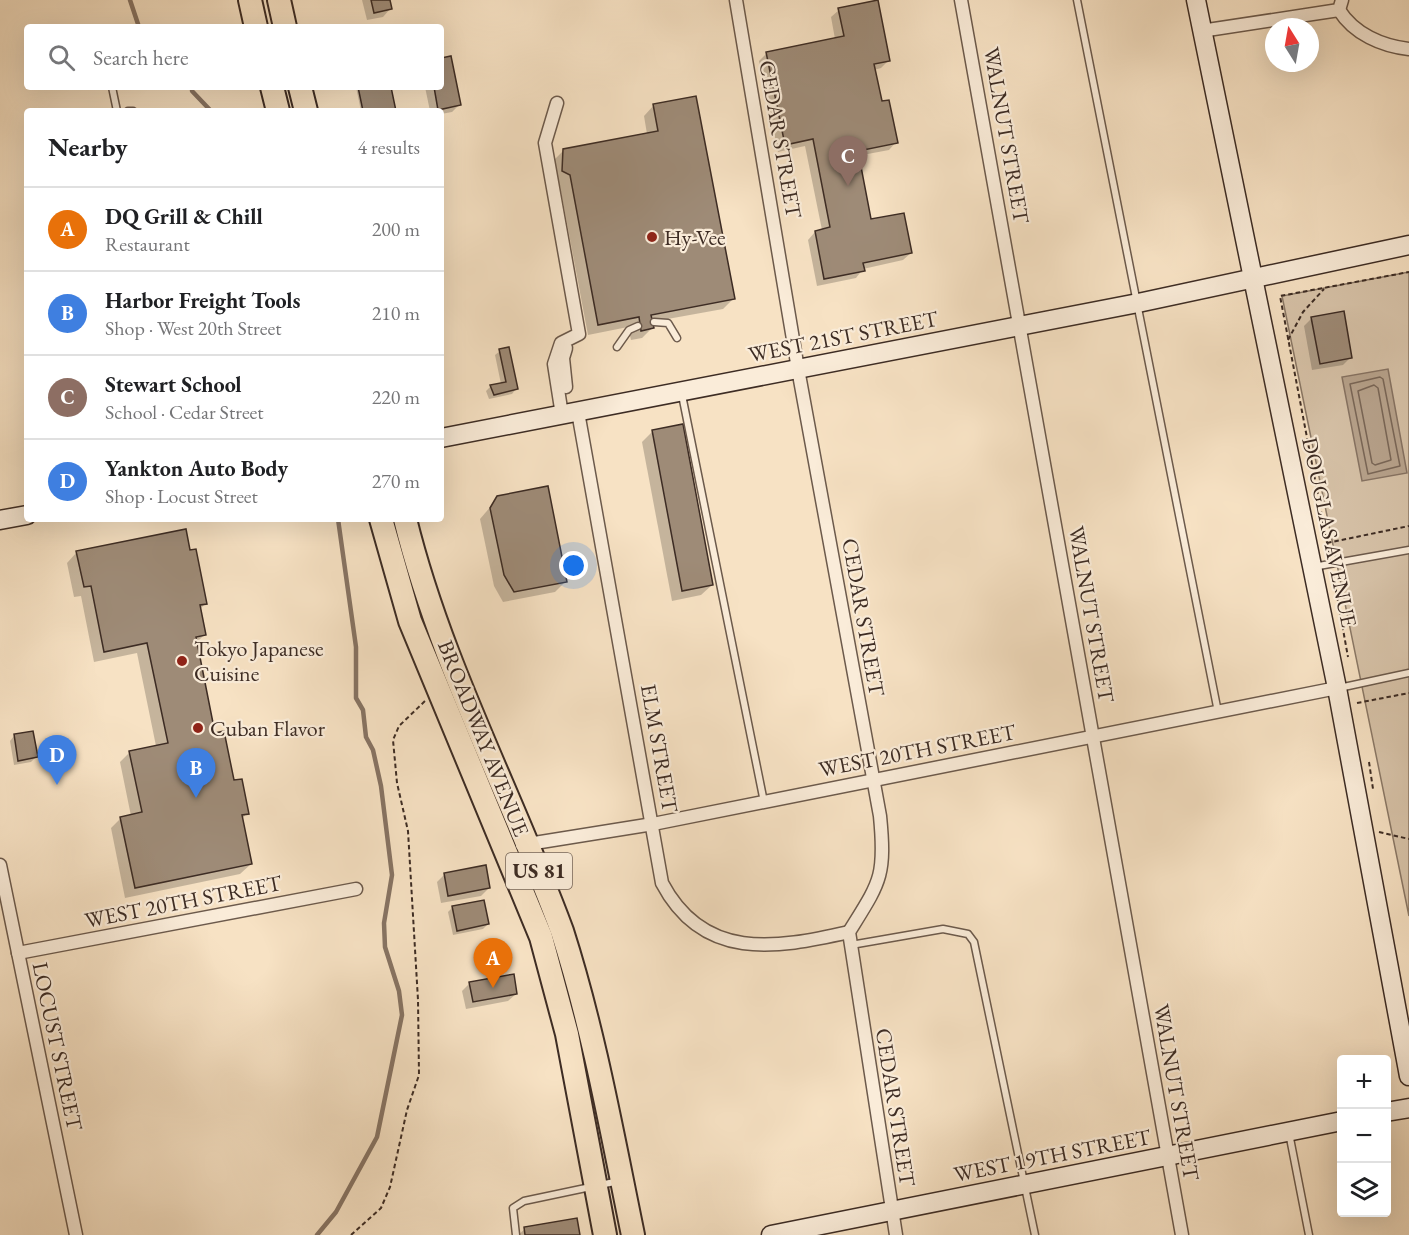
<!DOCTYPE html>
<meta charset="utf-8">
<style>
:root{--surface:#fff;--page:#f2f2f2;--text:#202124;--muted:#757577;--line:#e0e0e0;--accent:#7c3aed}
body{margin:0;font-family:"EB Garamond",serif;background:var(--page);color:var(--text)}
.controls{position:absolute;right:18px;bottom:18px;display:grid;overflow:hidden;border-radius:6px;box-shadow:0 6px 24px #0002}
.controls button{width:54px;height:54px;display:grid;place-items:center;padding:0;border:0;border-bottom:2px solid var(--line);background:var(--surface);color:var(--text);font:30px sans-serif}
.compass{position:absolute;left:1265px;top:18px;width:54px;height:54px;border-radius:50%;background:var(--surface);box-shadow:0 6px 24px #0002;rotate:349deg}
.you{position:absolute;left:574px;top:566px;width:21px;height:21px;margin:-15px;border:4px solid #fff;border-radius:50%;background:#1a73e8;box-shadow:0 0 0 9px #1a73e833}
.badge{display:grid;place-items:center;width:39px;height:39px;border-radius:50%;background:var(--accent);color:#fff;font-size:20px;font-weight:700}
.pin{position:absolute;translate:-50% -50px;filter:drop-shadow(0 2px 3px #0008)}
.pin::after{content:'';position:absolute;top:32px;width:21px;height:18px;background:inherit;clip-path:polygon(0 0,100% 0,50% 100%)}
.list{margin:0;padding:0;list-style:none}
h2{display:flex;justify-content:space-between;align-items:center;height:78px;margin:0;padding:0 24px;font-size:26px}
h2 small{font-size:20px;font-weight:400;color:var(--muted)}
.list li{display:grid;grid-template-columns:39px 1fr auto;gap:18px;align-items:center;box-sizing:border-box;height:84px;padding:0 24px;border-top:2px solid var(--line)}
.list b{display:block;font-size:22px;white-space:nowrap}
.list p{margin:0;font-size:20px;white-space:nowrap;color:var(--muted)}
.list em{font-size:20px;font-style:normal;color:var(--muted)}
.icon{flex:none;width:33px;height:33px;fill:none;stroke:currentColor;stroke-width:2;stroke-linecap:round;stroke-linejoin:round}
.map{position:relative;flex:none;width:1409px;height:1235px;overflow:hidden}
.search{position:absolute;background:var(--surface);box-shadow:0 6px 24px #0002;left:24px;top:24px;width:420px;height:66px;display:flex;align-items:center;gap:15px;box-sizing:border-box;padding:0 21px;border-radius:6px;color:var(--muted);font-size:22px}
.panel{position:absolute;background:var(--surface);box-shadow:0 6px 24px #0002;left:24px;top:108px;width:420px;height:414px;border-radius:6px}
.map>svg:first-child{display:block}
.green{fill:#d7c3a9;stroke:#8a7866;stroke-width:1.5}
.water{fill:#b8a48e;stroke:#877464;stroke-width:1.5}
.shadow{fill:#0003}
.lines{fill:none;stroke-linecap:round;stroke-linejoin:round}
.shore{stroke:#7a6859;stroke-width:1.5}
.stream{stroke:#877464;stroke-width:4.5}
.building{fill:#9e8b77;stroke:#3d2c24;stroke-width:1.5}
.lane-casing{stroke:#6c5a4c;stroke-width:9}
.street-casing{stroke:#6c5a4c;stroke-width:15}
.secondary-casing{stroke:#3d2c24;stroke-width:21}
.highway-casing{stroke:#3d2c24;stroke-width:26}
.path{stroke:#3d2c24;stroke-width:2;stroke-dasharray:4.5 3;stroke-linecap:butt}
.lane{stroke:#faecd9;stroke-width:6}
.street{stroke:#faecd9;stroke-width:12}
.secondary{stroke:#faecd9;stroke-width:18}
.highway{stroke:#f7e2c4;stroke-width:22}
.poi-dot{fill:#8f2418;stroke:#faecd9;stroke-width:2}
.labels{text-anchor:middle;stroke-width:4.5;stroke-linejoin:round;paint-order:stroke}
.shield{fill:#faecd9;stroke:#76665a;stroke-width:1.5}
.shield-label{font-size:21px;font-weight:bold;fill:#3d2c24}
.street-label{font-size:22px;fill:#3d2c24;stroke:#faecd9}
.poi-label{font-size:22px;fill:#3d2c24;stroke:#faecd9;text-anchor:start}
</style>
<div class="map">
<svg width="1409" height="1235" viewBox="0 0 1409 1235">
<rect width="100%" height="100%" fill="#f7e2c4"/>
<filter id="stains"><feTurbulence type="fractalNoise" baseFrequency=".00333" numOctaves="4"/><feColorMatrix values="0 0 0 0 .2 0 0 0 0 .09 0 0 0 0 .02 0 0 0 .5 -.17"/></filter>
<radialGradient id="worn" r=".72"><stop offset=".6" stop-color="#630" stop-opacity="0"/><stop offset="1" stop-color="#630" stop-opacity=".3"/></radialGradient>
<path class="green" d="M1409,272V916L1282,296Z"/>
<path class="water" d="M1388,369L1407,473L1362,481L1342,377Z"/>
<g class="shadow">
<path d="M362,0H388L390,9L383,17L367,20Z"/>
<path d="M839,10L889,60L881,68L874,70L881,103L896,142L889,150L857,156L870,221L911,253L903,260L863,269L856,278L817,286L808,240L815,232L822,230L805,146L778,152L759,61L767,53L835,39L831,17Z"/>
<path d="M441,60L459,105L452,112L441,114V111H430L425,87H441Z"/>
<path d="M356,87H390L394,111H361Z"/>
<path d="M654,105L733,299L723,309L651,322L652,328L642,338L631,340L628,327L588,335L560,186L552,181L553,161L564,150L647,134L644,116Z"/>
<path d="M1312,318L1351,357L1343,365L1312,370L1304,326Z"/>
<path d="M500,351L516,389L512,394L489,399L486,391L491,386L501,384L495,355Z"/>
<path d="M652,432L712,585L701,595L672,601L642,442Z"/>
<path d="M498,498L566,581L555,592L503,602L494,586L480,519Z"/>
<path d="M77,552H189L206,603L200,609L205,634L195,644L214,735L247,813L242,819L251,864L240,874L125,898L111,828L121,818L131,816L120,762L130,752L156,746L137,653L94,662L81,596L74,597L67,563Z"/>
<path d="M14,736L36,757L31,762L14,765L10,741Z"/>
<path d="M445,874L489,888L481,896L441,903L437,882Z"/>
<path d="M453,907L488,924L483,929L453,935L448,912Z"/>
<path d="M470,983L516,994L508,1001L466,1009L462,991Z"/>
<path d="M525,1229L579,1235H518Z"/>
</g>
<g class="lines">
<g class="shore">
<path d="M1380,377L1383,379L1400,466L1368,474L1350,384Z"/>
<path d="M1374,385L1378,388L1391,460L1375,465L1372,463L1358,391Z"/>
</g>
<g class="stream">
<path d="M130,0L139,27"/>
<path d="M192,91L211,111"/>
<path d="M317,1235L336,1212L377,1137L402,1015L399,991L385,947L384,923L392,875L381,786L373,750L366,737L363,710L356,698V647L338,519"/>
</g>
</g>
<g class="building">
<path d="M371,0H390L392,9L374,13Z"/>
<path d="M878,0L890,61L874,64L882,101L889,100L898,143L858,151L871,219L904,213L912,253L863,263L865,271L824,279L815,231L830,227L813,139L785,145L766,52L844,36L838,8Z"/>
<path d="M451,56L461,105L438,110L434,87H441V58Z"/>
<path d="M358,87H391L396,111H363Z"/>
<path d="M696,96L735,299L651,315L654,328L641,331L639,317L598,325L570,175L562,171L563,149L658,131L653,104Z"/>
<path d="M1344,311L1352,358L1320,364L1311,317Z"/>
<path d="M509,347L518,389L494,395L490,385L506,382L499,349Z"/>
<path d="M683,424L713,585L682,591L652,430Z"/>
<path d="M548,486L567,582L514,592L504,575L490,508L497,496Z"/>
<path d="M186,529L190,550L196,549L207,604L200,605L206,635L196,637L215,733L224,731L234,780L242,779L249,814L242,815L252,864L135,888L120,817L142,812L129,751L168,743L147,643L104,652L91,586L84,587L76,551Z"/>
<path d="M33,731L38,757L18,761L14,734Z"/>
<path d="M486,865L490,888L448,896L444,873Z"/>
<path d="M484,900L489,924L457,931L452,906Z"/>
<path d="M514,974L517,994L473,1002L469,982Z"/>
<path d="M577,1218L580,1235H525L524,1227Z"/>
</g>
<g class="lines">
<g class="lane-casing">
<g id="lane">
<path d="M1077,0L1218,712"/>
<path d="M112,87L117,111"/>
<path d="M128,111H133"/>
<path d="M654,322L668,323L677,338"/>
<path d="M617,347L629,330L638,326"/>
<path d="M682,395L764,802"/>
<path d="M1313,567L1409,550"/>
<path d="M1339,688L1409,673"/>
<path d="M851,945L943,929L968,934L974,942L1035,1235"/>
<path d="M1289,1133L1309,1235"/>
<path d="M516,1235L513,1208L524,1201L619,1181"/>
</g>
</g>
<g class="street-casing">
<g id="street">
<path d="M736,0L798,369L880,816C886,877 880,882 849,932L896,1235"/>
<path d="M961,0L1182,1235"/>
<path d="M1339,10C1354,34 1382,46 1409,49"/>
<path d="M1201,31L1339,10L1342,0"/>
<path d="M557,103L545,143L579,334L561,343L554,364L562,415"/>
<path d="M566,387L563,358L566,348"/>
<path d="M578,412L662,883C703,961 775,949 849,932"/>
<path d="M522,845L653,824L1337,688"/>
<path d="M0,865L76,1235"/>
<path d="M18,953L356,889"/>
</g>
</g>
<g class="secondary-casing">
<g id="secondary">
<path d="M1196,0L1337,688L1409,1076"/>
<path d="M441,438L1138,303L1409,245"/>
<path d="M0,520L27,515"/>
<path d="M1386,1112L1409,1108"/>
<path d="M771,1235L1342,1121"/>
</g>
</g>
<g class="highway-casing">
<g id="highway">
<path d="M250,0L256,27"/>
<path d="M279,0L285,27"/>
<path d="M272,87L278,111"/>
<path d="M300,87L306,111"/>
<path d="M381,519L410,621L541,937L567,1034L605,1235"/>
<path d="M405,519C440,662 511,793 562,931C594,1031 612,1133 633,1235"/>
</g>
</g>
<g class="path">
<path d="M1288,340L1303,312L1324,289"/>
<path d="M1327,543L1409,526"/>
<path d="M1329,553L1280,296L1409,272"/>
<path d="M1333,574L1348,657"/>
<path d="M1357,703L1409,693"/>
<path d="M1369,762L1373,789"/>
<path d="M1379,832L1409,839"/>
<path d="M351,1235L381,1208L390,1187L407,1110L419,1075L418,1000L408,831L397,783L393,740L399,726L425,701"/>
</g>
<use href="#lane" class="lane"/>
<use href="#street" class="street"/>
<use href="#secondary" class="secondary"/>
<use href="#highway" class="highway"/>
</g>
<g class="poi-dot">
<circle cx="652" cy="237" r="6"/>
<circle cx="182" cy="661" r="6"/>
<circle cx="198" cy="728" r="6"/>
</g>
<g class="labels">
<rect class="shield" x="506" y="853" width="66" height="36" rx="4.5"/>
<g class="shield-label">
<text x="539" y="878">US 81</text>
</g>
<g class="street-label">
<text transform="translate(1007 135) rotate(80)" y="8">WALNUT STREET</text>
<text transform="translate(781 139) rotate(80)" y="8">CEDAR STREET</text>
<text transform="translate(843 336) rotate(-11)" y="8">WEST 21ST STREET</text>
<text transform="translate(1330 532) rotate(78)" y="8">DOUGLAS AVENUE</text>
<text transform="translate(1092 614) rotate(80)" y="8">WALNUT STREET</text>
<text transform="translate(864 617) rotate(80)" y="8">CEDAR STREET</text>
<text transform="translate(484 738) rotate(68)" y="8">BROADWAY AVENUE</text>
<text transform="translate(660 748) rotate(80)" y="8">ELM STREET</text>
<text transform="translate(917 750) rotate(-11)" y="8">WEST 20TH STREET</text>
<text transform="translate(183 901) rotate(-11)" y="8">WEST 20TH STREET</text>
<text transform="translate(58 1046) rotate(78)" y="8">LOCUST STREET</text>
<text transform="translate(1177 1092) rotate(80)" y="8">WALNUT STREET</text>
<text transform="translate(896 1107) rotate(81)" y="8">CEDAR STREET</text>
<text transform="translate(1052 1155) rotate(-11)" y="8">WEST 19TH STREET</text>
</g>
<g class="poi-label">
<text x="664" y="245">Hy-Vee</text>
<text x="194" y="656">Tokyo Japanese<tspan x="194" dy="25">Cuisine</tspan></text>
<text x="210" y="736">Cuban Flavor</text>
</g>
</g>
<rect width="100%" height="100%" filter="url(#stains)"/>
<rect width="100%" height="100%" fill="url(#worn)"/>
</svg>
<div class="controls">
<button>+</button>
<button>−</button>
<button><svg class="icon" aria-label="layers" viewBox="0 0 24 24"><path d="M12 4l9 5-9 5-9-5zM3 14l9 5 9-5"/></svg></button>
</div>
<svg class="compass" viewBox="-18 -18 36 36"><path d="M0-13l5 13h-10z" fill="#e53935"/><path d="M0 13l5-13h-10z" fill="#757577"/></svg>
<div class="you"></div>
<div class="pin badge" style="left:493px;top:988px;background:#e8710a">A</div>
<div class="pin badge" style="left:196px;top:798px;background:#3f7fe0">B</div>
<div class="pin badge" style="left:848px;top:186px;background:#8d6e63">C</div>
<div class="pin badge" style="left:57px;top:785px;background:#3f7fe0">D</div>
<div class="search"><svg class="icon" aria-label="search" viewBox="0 0 24 24"><circle cx="10" cy="10" r="6"/><path d="M15 15l6 6"/></svg>Search here</div>
<section class="panel">
<h2>Nearby<small>4 results</small></h2>
<ul class="list">
<li><span class="badge" style="background:#e8710a">A</span><div><b>DQ Grill &amp; Chill</b><p>Restaurant</p></div><em>200 m</em></li>
<li><span class="badge" style="background:#3f7fe0">B</span><div><b>Harbor Freight Tools</b><p>Shop · West 20th Street</p></div><em>210 m</em></li>
<li><span class="badge" style="background:#8d6e63">C</span><div><b>Stewart School</b><p>School · Cedar Street</p></div><em>220 m</em></li>
<li><span class="badge" style="background:#3f7fe0">D</span><div><b>Yankton Auto Body</b><p>Shop · Locust Street</p></div><em>270 m</em></li>
</ul>
</section>
</div>
